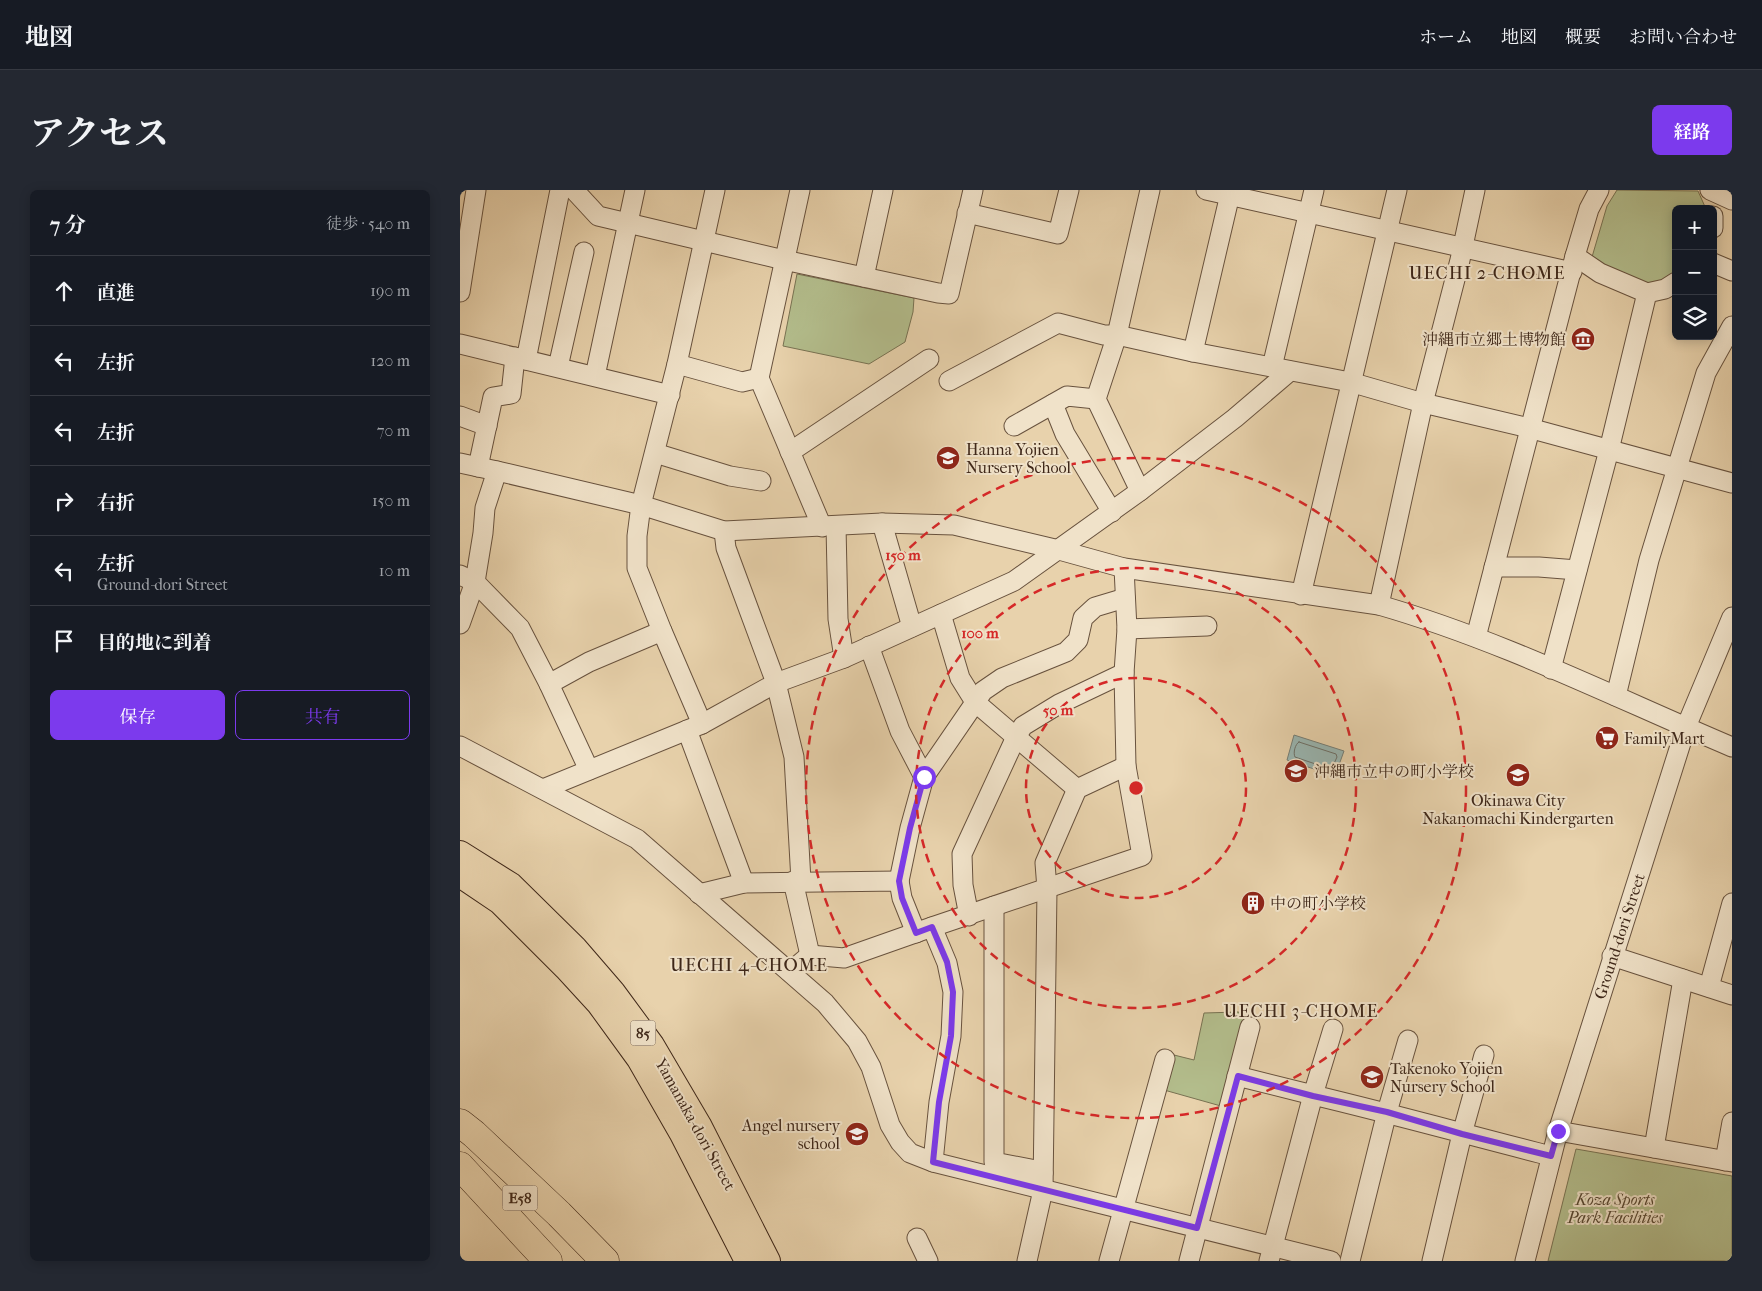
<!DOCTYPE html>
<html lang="ja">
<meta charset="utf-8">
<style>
:root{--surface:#171b24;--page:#242831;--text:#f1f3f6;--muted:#9ea1a6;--line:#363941;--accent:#7c3aed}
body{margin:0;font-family:"IM FELL French Canon","Noto Serif JP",serif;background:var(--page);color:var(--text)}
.controls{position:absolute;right:15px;top:15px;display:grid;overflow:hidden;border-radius:8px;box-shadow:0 2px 12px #0003}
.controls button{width:45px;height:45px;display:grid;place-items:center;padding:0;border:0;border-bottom:1px solid var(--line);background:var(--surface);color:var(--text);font:25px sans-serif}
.stop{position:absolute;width:15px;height:15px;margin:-11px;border:4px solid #7c3aed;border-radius:50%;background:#fff}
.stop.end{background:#7c3aed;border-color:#fff;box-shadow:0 1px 5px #0008}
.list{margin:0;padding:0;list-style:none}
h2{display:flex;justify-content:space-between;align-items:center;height:65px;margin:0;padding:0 20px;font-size:21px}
h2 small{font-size:16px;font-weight:400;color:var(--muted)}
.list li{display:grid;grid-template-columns:32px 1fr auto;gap:15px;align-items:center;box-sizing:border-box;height:70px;padding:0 20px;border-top:1px solid var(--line)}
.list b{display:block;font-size:19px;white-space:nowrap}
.list p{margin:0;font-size:16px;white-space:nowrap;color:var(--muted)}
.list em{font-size:16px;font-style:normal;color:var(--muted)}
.actions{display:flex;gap:10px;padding:15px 20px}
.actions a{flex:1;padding:11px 0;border:1px solid var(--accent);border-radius:8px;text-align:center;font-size:18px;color:var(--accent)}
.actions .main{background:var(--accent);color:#fff}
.icon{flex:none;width:28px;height:28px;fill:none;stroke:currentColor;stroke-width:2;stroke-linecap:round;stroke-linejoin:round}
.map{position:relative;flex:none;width:1272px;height:1071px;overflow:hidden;border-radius:8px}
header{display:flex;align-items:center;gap:30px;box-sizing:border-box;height:70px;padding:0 25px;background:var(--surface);border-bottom:1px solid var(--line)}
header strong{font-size:24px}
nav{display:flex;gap:28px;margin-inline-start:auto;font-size:18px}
.intro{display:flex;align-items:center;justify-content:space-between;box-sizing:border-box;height:120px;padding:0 30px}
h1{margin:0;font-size:35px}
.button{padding:12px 22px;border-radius:8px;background:var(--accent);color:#fff;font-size:18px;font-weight:700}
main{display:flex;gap:30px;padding:0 30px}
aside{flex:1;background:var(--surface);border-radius:8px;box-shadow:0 2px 12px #0003}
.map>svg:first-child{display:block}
.green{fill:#b3bd8c;stroke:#787252}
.water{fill:#99b6b2;stroke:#757d75}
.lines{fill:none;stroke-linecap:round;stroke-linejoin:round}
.shore{stroke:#6c6e66;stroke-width:1}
.minor-casing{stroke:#68523e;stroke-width:21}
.major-casing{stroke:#3e2719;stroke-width:26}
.highway-casing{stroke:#3e2719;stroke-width:29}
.minor{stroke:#f0e2c9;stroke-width:19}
.major{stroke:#e8d2ac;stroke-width:24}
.highway{stroke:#e8d2ac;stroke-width:28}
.route{stroke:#7c3aed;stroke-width:6}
.ring{fill:none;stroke:#d62828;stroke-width:2.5;stroke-dasharray:9 6}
.labels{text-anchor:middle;stroke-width:4;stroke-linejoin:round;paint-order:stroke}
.shield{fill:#f0e2c9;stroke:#735f4e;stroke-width:1}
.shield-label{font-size:15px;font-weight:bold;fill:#3e2719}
.poi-label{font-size:16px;fill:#3e2719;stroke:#f0e2c9;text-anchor:start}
.street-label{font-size:16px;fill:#3e2719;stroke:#f0e2c9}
.park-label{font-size:16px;font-style:italic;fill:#554530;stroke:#f0e2c9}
.neighbourhood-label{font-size:18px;letter-spacing:1px;fill:#3e2719;stroke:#f0e2c9}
.centre{fill:#d62828;stroke:#f0e2c9;stroke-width:2.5}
.ring-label{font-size:15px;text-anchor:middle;font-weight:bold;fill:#d62828;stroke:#f0e2c9;stroke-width:4;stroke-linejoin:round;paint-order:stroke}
</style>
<header>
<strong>地図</strong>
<nav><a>ホーム</a><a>地図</a><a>概要</a><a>お問い合わせ</a></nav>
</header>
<div class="intro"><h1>アクセス</h1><a class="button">経路</a></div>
<main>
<aside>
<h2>7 分<small>徒歩 · 540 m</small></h2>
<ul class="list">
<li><svg class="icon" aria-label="ahead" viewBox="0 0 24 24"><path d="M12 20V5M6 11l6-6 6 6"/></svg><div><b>直進</b></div><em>190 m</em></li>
<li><svg class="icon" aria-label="left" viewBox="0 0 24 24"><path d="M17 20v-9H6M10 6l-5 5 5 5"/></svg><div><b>左折</b></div><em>120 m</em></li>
<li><svg class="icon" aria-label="left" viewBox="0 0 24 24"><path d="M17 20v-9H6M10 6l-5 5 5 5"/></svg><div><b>左折</b></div><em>70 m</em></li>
<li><svg class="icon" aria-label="right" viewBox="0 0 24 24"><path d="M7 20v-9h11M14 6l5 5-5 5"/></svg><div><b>右折</b></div><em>150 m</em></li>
<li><svg class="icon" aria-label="left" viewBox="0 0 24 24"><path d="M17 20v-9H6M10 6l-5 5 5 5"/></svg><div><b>左折</b><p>Ground-dori Street</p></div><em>10 m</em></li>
<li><svg class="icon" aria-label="arrive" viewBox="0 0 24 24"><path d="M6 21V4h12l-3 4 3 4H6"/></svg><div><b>目的地に到着</b></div></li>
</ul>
<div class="actions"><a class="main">保存</a><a>共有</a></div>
</aside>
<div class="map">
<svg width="1272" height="1071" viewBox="0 0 1272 1071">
<rect width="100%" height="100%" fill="#e8d2ac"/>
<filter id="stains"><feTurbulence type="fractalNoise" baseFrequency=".004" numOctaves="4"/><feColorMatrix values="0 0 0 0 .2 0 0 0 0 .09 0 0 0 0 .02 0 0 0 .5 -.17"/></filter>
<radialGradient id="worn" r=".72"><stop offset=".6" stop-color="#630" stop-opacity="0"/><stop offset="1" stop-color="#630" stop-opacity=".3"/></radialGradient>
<g class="green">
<path d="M1157,0L1238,1L1246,19H1216V85L1191,94L1170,90L1132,67L1147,16Z"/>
<path d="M337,84L454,108L453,122L445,152L409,174L323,156Z"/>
<path d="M778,822L793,827L768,918L697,898L706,863L734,870L744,823Z"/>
<path d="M1116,959L1272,986V1071H1088Z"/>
</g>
<path class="water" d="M834,545L884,561L875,586L827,570Z"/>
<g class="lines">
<path class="shore" d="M839,552L876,564L877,567L872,578L870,579L835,567C833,563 835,554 839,552Z"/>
<g class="minor-casing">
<g id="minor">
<path d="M114,0L138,26L324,70L478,103L489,104L513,0"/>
<path d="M340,0L299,188L362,337"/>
<path d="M746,0L1112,82"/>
<path d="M1250,0L1272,10"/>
<path d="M507,23L598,44L609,0"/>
<path d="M1253,26V38"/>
<path d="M1115,66L1140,83L1187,103"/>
<path d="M1253,73L1272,81"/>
<path d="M404,87L423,0"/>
<path d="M0,102L16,0"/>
<path d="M0,154L210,205"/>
<path d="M733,162L771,0"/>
<path d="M66,170L100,0"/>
<path d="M217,174L282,192L299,188"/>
<path d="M98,177L124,62"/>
<path d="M812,177L854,0"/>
<path d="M135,186L175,0"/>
<path d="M489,191L598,133L644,145H657L733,162L890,192L963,213L1069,238L1272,293"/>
<path d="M593,214L605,244L652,322"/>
<path d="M0,226L27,236"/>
<path d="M554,236L607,206L636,209"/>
<path d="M330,262L469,169"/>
<path d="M195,263L270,286L301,291"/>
<path d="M0,273L37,281L181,315L264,341L422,333L494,335L599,360L664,378L919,415C1041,450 1156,508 1272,557"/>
<path d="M18,277L33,207L51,204L55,167"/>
<path d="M680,301L636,209L657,145L690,0"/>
<path d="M422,333L452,437"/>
<path d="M376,336L378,429L384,468"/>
<path d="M264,341L266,358L316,493L334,567L341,691"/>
<path d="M1034,377H1079L1117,380"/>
<path d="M0,385L15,392L60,438L89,494L129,580"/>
<path d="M841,405L937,0"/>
<path d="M919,415L963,213L1000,70L1015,0"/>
<path d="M481,424L500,488L515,512L617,599"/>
<path d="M0,434L15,392L23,343L25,318L37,281"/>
<path d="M667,439L747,436"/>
<path d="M1016,447L1115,66L1129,19L1139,0"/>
<path d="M409,456L440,541L464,587"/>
<path d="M1091,479L1149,260L1187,103L1205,99L1216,92"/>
<path d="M89,494L129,472L202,441"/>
<path d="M1156,506L1189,370L1246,183L1272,136"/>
<path d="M242,534L202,441L177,378V346L181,315L217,174L255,0"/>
<path d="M227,540L284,693"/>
<path d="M0,556L177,649L365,813L397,851L411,877L430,935L440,952L450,963L473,972L871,1071"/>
<path d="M83,599L242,534L316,493L384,468L554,391L680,301L775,228L830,181"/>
<path d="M333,691L350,765"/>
<path d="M439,691L450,638L464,587L523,501L542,488L606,462L618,450L623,428L635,417L665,408"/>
<path d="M239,704L284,693L439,691L442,708L456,743"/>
<path d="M534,716V972L576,980L583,983"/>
<path d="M509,726L503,695L502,664L556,547L563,536L599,514L664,483"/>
<path d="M472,737L487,773L493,802L491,846L479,912L473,972"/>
<path d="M1152,766L1272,805"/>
<path d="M330,782L350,765L384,768L472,737L682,666L666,576L664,483L667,439L664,378"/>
<path d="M1249,797L1272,713"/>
<path d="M777,886L853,905L873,839"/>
<path d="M1098,941L1272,972"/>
<path d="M1194,958L1223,789"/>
<path d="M1265,971L1272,932"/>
<path d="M457,1048L468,1071"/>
<path d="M567,1071L583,1000L587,699L585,673L617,599L666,576"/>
<path d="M649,1071L705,869"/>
<path d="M729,1071L790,837"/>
<path d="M809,1071L853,905C933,924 1012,946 1091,966"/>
<path d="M890,1071L927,922L948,850"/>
<path d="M972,1071L1002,944L1024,865"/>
<path d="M1065,1071L1098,941L1226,537L1272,427"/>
</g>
</g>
<g class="major-casing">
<g id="major">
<path d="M0,663L51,695L115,758L153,802L192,855L239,935L308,1071"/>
<path d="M0,685L40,712L106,778L139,814L179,869L222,944L287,1071"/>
</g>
</g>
<g class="highway-casing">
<g id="highway">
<path d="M0,933L14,944L99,1024L145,1071"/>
<path d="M0,976L88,1071"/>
</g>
</g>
<use href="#minor" class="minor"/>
<use href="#major" class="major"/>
<use href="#highway" class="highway"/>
</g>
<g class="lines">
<path class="route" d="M464,587L450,638L439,691L442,708L456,743L472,737L487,772L493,802L491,846L479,912L473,972L737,1038L778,886L853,906L927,922L1002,944L1091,966L1098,941"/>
</g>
<g class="ring">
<circle cx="676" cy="598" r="110"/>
<circle cx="676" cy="598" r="220"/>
<circle cx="676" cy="598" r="330"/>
</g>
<defs>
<g id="museum-disc" transform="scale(1.25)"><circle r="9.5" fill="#8f2418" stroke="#f0e2c9"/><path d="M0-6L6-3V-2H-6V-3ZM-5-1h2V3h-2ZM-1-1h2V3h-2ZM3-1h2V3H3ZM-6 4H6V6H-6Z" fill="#fff"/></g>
<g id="school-disc" transform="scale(1.25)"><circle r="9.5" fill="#8f2418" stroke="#f0e2c9"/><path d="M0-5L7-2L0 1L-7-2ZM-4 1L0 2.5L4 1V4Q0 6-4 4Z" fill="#fff"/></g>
<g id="supermarket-disc" transform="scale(1.25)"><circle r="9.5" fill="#8f2418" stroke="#f0e2c9"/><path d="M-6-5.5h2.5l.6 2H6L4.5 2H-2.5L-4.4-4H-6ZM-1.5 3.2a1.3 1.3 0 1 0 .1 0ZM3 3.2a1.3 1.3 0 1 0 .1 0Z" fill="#fff"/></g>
<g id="building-disc" transform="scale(1.25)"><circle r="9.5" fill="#8f2418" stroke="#f0e2c9"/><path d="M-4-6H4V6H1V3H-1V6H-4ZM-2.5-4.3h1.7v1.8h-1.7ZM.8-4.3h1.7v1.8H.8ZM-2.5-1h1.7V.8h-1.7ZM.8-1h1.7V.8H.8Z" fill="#fff"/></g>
</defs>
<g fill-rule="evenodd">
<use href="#museum-disc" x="1123" y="149"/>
<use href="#school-disc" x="488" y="268"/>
<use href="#supermarket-disc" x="1147" y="548"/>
<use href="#school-disc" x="836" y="581"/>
<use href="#school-disc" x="1058" y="585"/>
<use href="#building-disc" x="793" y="713"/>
<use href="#school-disc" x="912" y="887"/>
<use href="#school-disc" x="397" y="944"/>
</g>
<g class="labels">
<g class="shield">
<rect x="170.5" y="830.5" width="25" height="25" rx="4"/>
<rect x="42.5" y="995.5" width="35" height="25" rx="4"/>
</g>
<g class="shield-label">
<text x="183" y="848">85</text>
<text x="60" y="1013">E58</text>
</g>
<g class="poi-label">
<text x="1106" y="155" text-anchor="end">沖縄市立郷土博物館</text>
<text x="506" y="265">Hanna Yojien<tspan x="506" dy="18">Nursery School</tspan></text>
<text x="1164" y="554">FamilyMart</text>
<text x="854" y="587">沖縄市立中の町小学校</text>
<text x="1058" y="616" text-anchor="middle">Okinawa City<tspan x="1058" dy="18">Nakanomachi Kindergarten</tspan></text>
<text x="810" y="719">中の町小学校</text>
<text x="930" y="884">Takenoko Yojien<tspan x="930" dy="18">Nursery School</tspan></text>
<text x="380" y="941" text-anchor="end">Angel nursery<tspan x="380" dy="18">school</tspan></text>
</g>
<g class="street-label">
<text transform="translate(1159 746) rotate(-72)" y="6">Ground-dori Street</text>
<text transform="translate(236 934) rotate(61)" y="6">Yamanaka-dori Street</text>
</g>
<g class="park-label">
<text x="1155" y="1015">Koza Sports<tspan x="1155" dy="18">Park Facilities</tspan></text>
</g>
<g class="neighbourhood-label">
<text x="1027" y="89">UECHI 2-CHOME</text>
<text x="289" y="781">UECHI 4-CHOME</text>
<text x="841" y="827">UECHI 3-CHOME</text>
</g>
</g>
<circle cx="676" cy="598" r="8" class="centre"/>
<g class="ring-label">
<text x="443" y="370">150 m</text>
<text x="520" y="448">100 m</text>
<text x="598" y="525">50 m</text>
</g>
<rect width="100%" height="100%" filter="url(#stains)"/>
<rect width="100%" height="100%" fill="url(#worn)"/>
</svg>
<div class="controls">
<button>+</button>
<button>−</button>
<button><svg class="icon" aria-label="layers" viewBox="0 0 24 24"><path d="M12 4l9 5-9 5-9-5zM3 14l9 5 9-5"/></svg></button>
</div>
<div class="stop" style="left:464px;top:587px"></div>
<div class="stop end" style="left:1098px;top:941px"></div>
</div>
</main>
